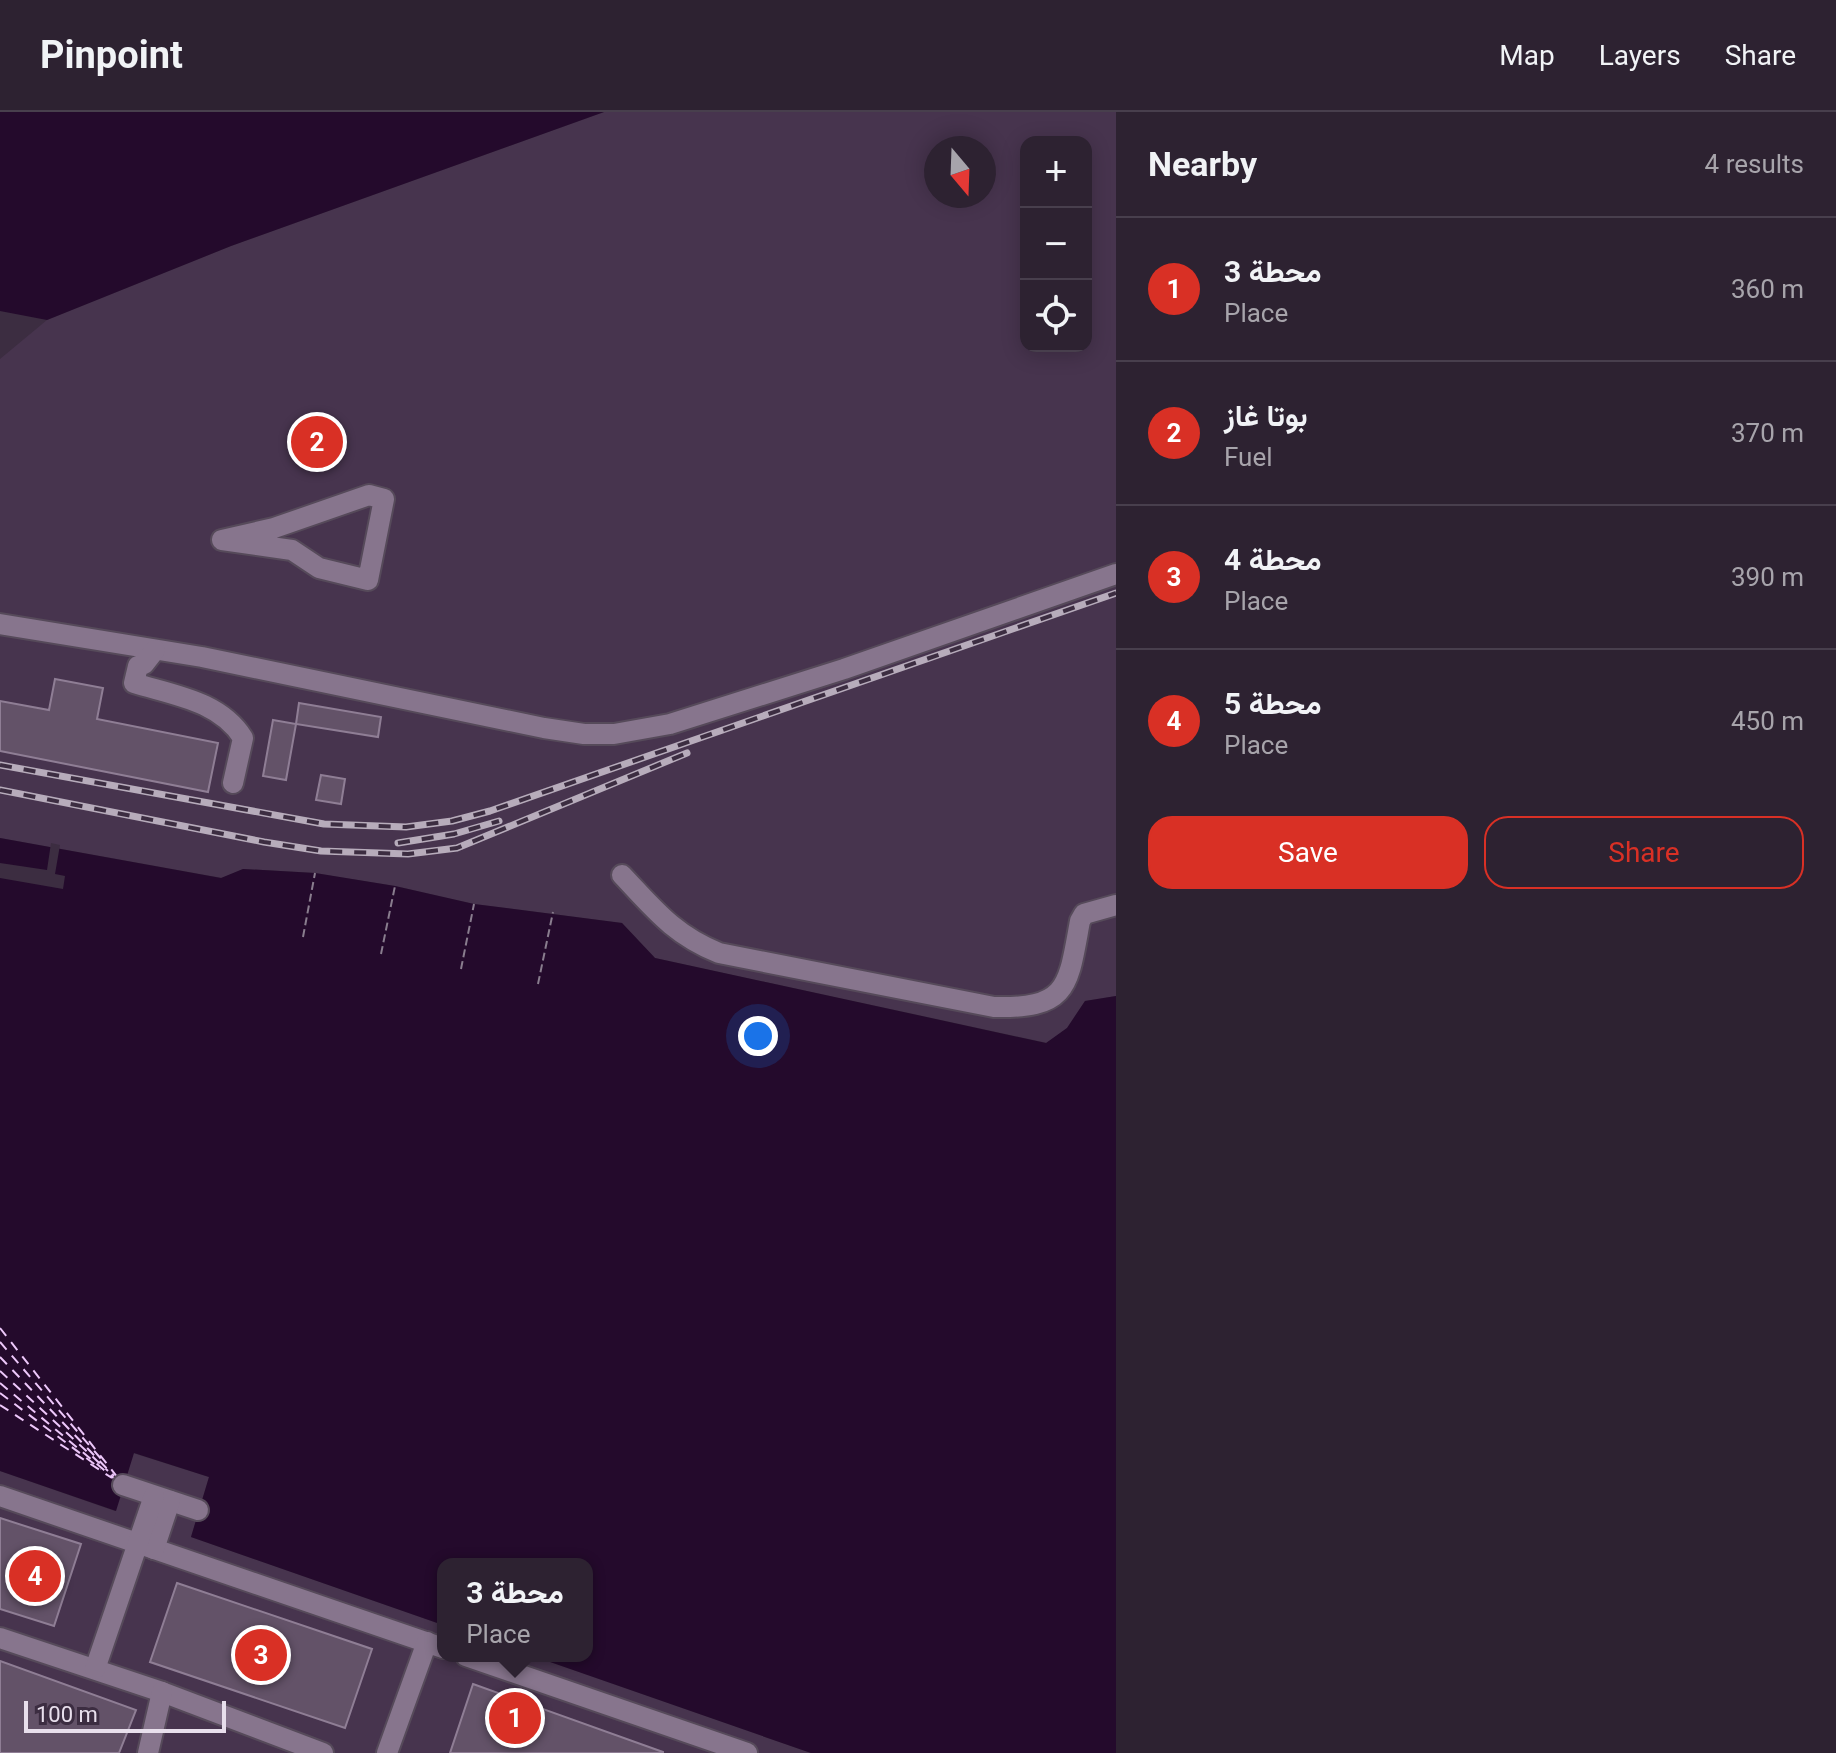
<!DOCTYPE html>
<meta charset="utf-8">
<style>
:root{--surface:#2d2231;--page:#352a39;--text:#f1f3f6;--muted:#a7a4ab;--line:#483f4d;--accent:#d93025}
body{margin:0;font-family:Roboto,Vazirmatn,sans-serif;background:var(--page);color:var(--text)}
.controls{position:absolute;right:24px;top:24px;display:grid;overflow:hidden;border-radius:16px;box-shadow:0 4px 20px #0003}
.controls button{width:72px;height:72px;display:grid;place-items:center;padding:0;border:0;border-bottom:2px solid var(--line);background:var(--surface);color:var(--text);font:40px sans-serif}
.compass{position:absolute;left:924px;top:24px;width:72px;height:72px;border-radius:50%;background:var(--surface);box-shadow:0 4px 20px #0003;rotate:161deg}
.scale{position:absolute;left:24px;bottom:20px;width:202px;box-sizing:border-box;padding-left:8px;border:4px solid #e8dfec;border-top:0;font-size:22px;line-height:28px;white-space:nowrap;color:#e8dfec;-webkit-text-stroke:6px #3c2d41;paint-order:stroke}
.you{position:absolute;left:758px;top:924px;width:28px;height:28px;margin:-20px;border:6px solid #fff;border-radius:50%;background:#1a73e8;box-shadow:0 0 0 12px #1a73e833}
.badge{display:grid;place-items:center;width:52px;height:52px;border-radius:50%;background:var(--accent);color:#fff;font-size:26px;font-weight:700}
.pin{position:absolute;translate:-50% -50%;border:4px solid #fff;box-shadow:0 2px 8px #0006}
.popup{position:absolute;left:437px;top:1446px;width:156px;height:104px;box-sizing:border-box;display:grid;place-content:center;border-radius:16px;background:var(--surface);filter:drop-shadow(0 2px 6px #0005);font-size:26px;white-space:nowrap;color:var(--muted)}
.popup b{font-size:30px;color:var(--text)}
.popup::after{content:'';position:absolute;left:50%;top:100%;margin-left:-16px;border:16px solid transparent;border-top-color:var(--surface)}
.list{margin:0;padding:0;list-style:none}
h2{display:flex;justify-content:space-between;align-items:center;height:104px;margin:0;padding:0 32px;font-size:34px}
h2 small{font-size:26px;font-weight:400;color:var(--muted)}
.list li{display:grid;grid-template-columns:52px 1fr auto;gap:24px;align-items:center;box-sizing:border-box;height:144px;padding:0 32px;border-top:2px solid var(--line)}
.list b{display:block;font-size:30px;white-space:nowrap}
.list p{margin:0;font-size:26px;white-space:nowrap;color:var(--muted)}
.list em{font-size:26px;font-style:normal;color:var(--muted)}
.actions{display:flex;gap:16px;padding:24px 32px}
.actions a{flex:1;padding:18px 0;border:2px solid var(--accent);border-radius:24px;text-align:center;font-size:28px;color:var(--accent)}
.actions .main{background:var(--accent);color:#fff}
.icon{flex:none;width:44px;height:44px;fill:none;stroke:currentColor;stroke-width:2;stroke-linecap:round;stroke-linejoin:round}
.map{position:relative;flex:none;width:1116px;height:1641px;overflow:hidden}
header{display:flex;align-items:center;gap:48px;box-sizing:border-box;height:112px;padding:0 40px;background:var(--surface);border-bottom:2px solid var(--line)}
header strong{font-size:38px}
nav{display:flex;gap:44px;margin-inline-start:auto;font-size:28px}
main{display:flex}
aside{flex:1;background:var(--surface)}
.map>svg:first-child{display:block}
.built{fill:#47344e;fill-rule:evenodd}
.water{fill:#240a2c}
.pier{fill:#3c2d41}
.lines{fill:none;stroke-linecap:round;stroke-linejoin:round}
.ferry{stroke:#edc7fa;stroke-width:2;stroke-dasharray:10 8;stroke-linecap:butt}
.building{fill:#635268;stroke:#8f7e95;stroke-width:2}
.minor-casing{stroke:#564a5a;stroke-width:24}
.path{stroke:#897d8e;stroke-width:2;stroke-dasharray:8 4;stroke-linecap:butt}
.minor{stroke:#87758d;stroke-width:20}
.rail-casing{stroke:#b7acbb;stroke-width:7}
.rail{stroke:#3c2d41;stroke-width:4;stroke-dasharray:12;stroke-linecap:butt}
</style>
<header>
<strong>Pinpoint</strong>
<nav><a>Map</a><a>Layers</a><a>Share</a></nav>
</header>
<main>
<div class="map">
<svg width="1116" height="1641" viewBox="0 0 1116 1641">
<rect width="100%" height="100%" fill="#3c2d41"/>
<g class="built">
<path d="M604,0H1116V884L1085,889L1067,916L1047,931L655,846L622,811L474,792L395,774L315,761L243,757L222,766L0,726V247L47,208L231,134ZM1026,30H1086V234H1026ZM936,36H984V84H936Z"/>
<path d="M133,1341L209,1365L191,1425L443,1513V1544H533L811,1641H0V1359L115,1399Z"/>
</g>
<g class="water">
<path d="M0,0H604L231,134L47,208L0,199Z"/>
<path d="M0,726L221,766L243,757L315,761L395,774L474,792L622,811L655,846L1046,931L1067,916L1085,889L1116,884V1641H811L533,1544H587V1452H443V1513L191,1425L209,1365L134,1341L116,1399L0,1359Z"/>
</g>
<path class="pier" d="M51,731L60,733L55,762L65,764L63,777L0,766V751L47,758Z"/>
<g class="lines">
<g class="ferry">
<path d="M0,1216L118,1366"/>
<path d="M0,1230L102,1348"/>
<path d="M0,1245L114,1364"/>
<path d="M0,1259L108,1359"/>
<path d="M0,1271L116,1368"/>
<path d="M0,1281L101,1357"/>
<path d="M0,1293L112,1366"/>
</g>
</g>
<g class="building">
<path d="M55,567L103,576L97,607L218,631L208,680L0,639V589L49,598Z"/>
<path d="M299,591L381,605L378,625L296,612Z"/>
<path d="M273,608L296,612L286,668L263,664Z"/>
<path d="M321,663L345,667L341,692L316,688Z"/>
<path d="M0,1406L81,1432L54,1514L0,1497Z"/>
<path d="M177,1471L372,1537L345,1616L150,1550Z"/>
<path d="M0,1549L136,1598L119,1641H0Z"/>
<path d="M473,1572L663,1640V1641H450Z"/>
</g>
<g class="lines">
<g class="minor-casing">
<g id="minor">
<path d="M369,383L384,387L368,468L319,456L292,438L222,428L274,416Z"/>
<path d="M0,512L202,545L544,616L584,622H614L670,612L844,557L1116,462"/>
<path d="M155,538L144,552L138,554L134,571C173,583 220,589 243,626L233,671"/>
<path d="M622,763C654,797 674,823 719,841L994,895C1069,897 1068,874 1080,809L1084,802L1116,793"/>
<path d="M123,1373L198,1398"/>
<path d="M0,1384L443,1536"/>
<path d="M154,1437L170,1389"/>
<path d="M0,1526L162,1580L323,1641"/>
<path d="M466,1544L747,1641"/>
<path d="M95,1557L154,1384"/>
<path d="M148,1641L162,1580"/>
<path d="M387,1641L427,1530"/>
</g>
</g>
<g class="path">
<path d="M303,825L315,761"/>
<path d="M381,842L395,774"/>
<path d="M461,857L474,792"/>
<path d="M538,872L553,800"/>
</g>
<use href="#minor" class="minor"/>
<g class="rail-casing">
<g id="rail">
<path d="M0,653L324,712L406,715L452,709L490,699L1116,481"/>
<path d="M0,678L264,730L321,739L408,742L457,736L687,641"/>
<path d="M398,731L454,722L499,709"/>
</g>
</g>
<use href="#rail" class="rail"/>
</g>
</svg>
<div class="controls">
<button>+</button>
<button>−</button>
<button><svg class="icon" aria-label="locate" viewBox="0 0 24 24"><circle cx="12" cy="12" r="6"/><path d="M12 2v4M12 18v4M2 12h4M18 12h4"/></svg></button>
</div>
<svg class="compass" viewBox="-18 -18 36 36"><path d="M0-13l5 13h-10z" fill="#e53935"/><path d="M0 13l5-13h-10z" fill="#a7a4ab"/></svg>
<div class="scale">100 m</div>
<div class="you"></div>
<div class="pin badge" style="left:515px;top:1606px">1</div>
<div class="popup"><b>محطة 3</b>Place</div>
<div class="pin badge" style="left:317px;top:330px">2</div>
<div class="pin badge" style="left:261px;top:1543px">3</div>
<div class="pin badge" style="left:35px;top:1464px">4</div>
</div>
<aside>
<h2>Nearby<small>4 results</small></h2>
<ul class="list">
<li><span class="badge">1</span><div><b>محطة 3</b><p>Place</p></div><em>360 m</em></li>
<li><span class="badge">2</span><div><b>بوتا غاز</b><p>Fuel</p></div><em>370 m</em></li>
<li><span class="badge">3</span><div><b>محطة 4</b><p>Place</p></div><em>390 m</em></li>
<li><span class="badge">4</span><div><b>محطة 5</b><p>Place</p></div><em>450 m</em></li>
</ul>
<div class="actions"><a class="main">Save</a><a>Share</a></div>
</aside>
</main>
